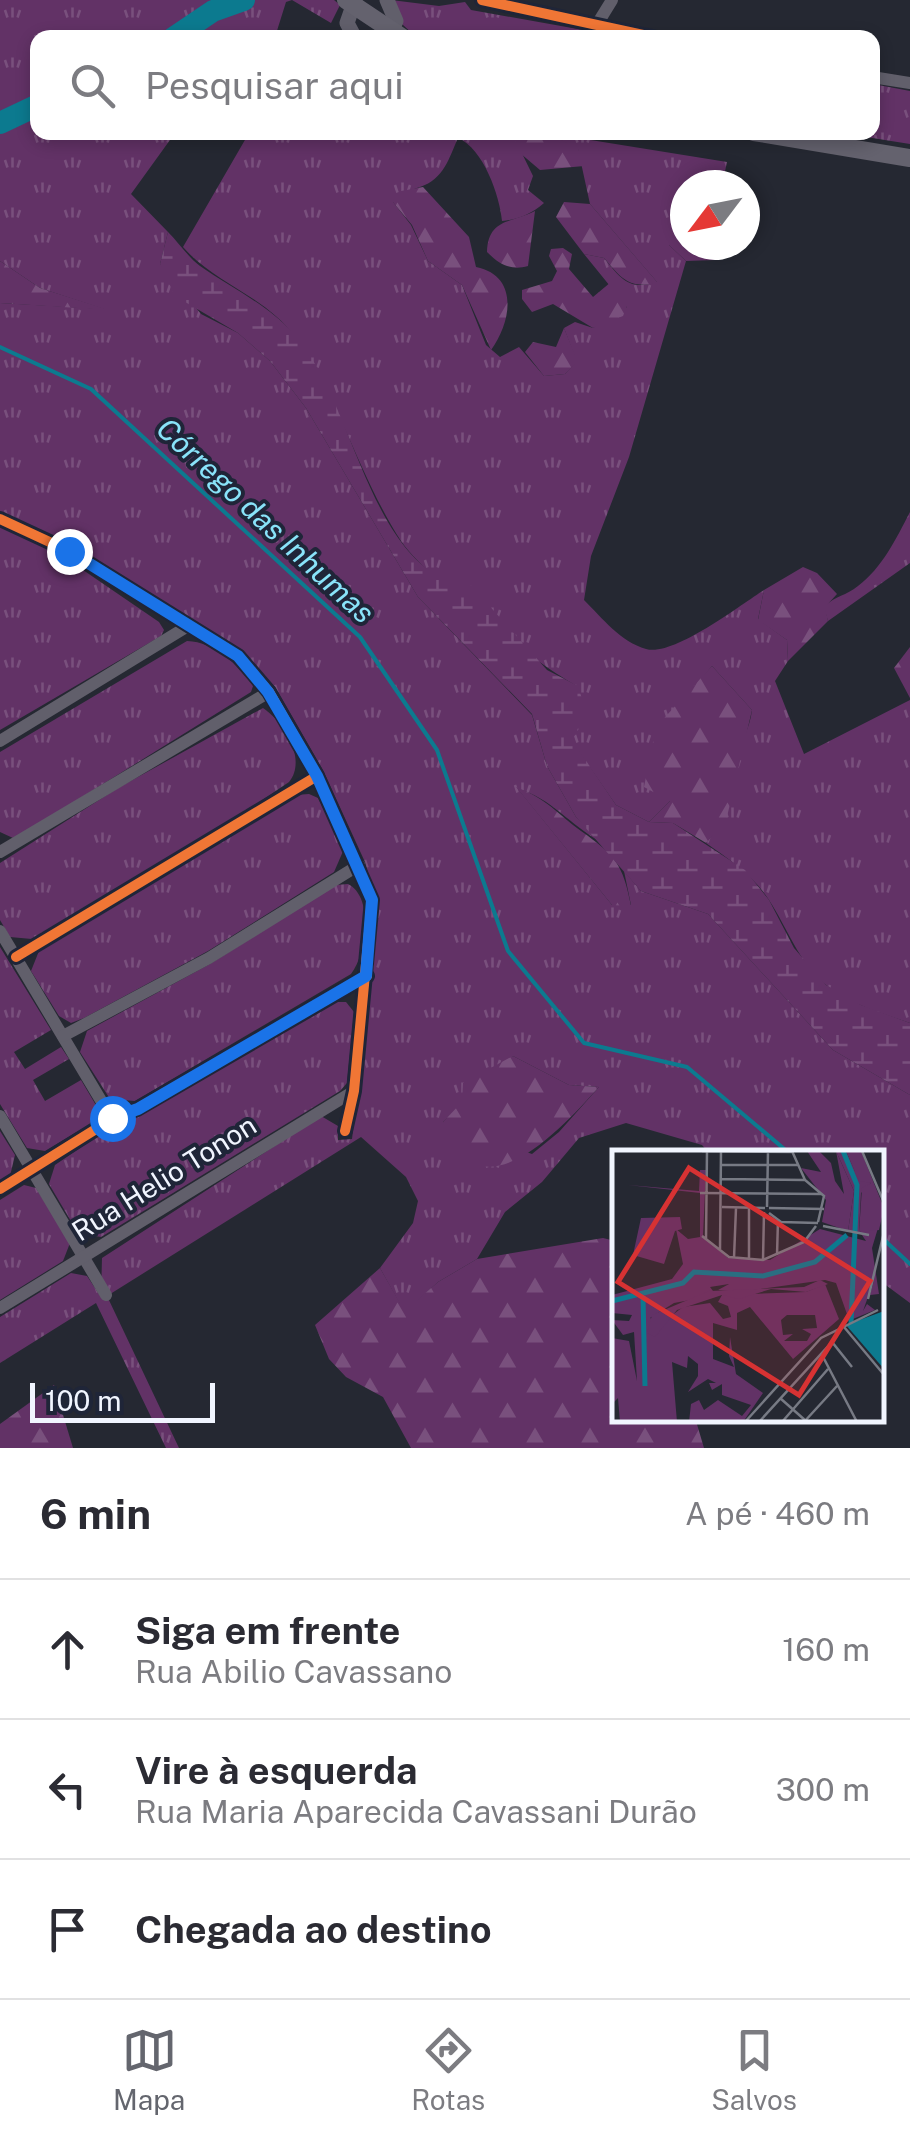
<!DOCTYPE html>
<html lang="pt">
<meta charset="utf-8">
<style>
:root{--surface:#fff;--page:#f7f7f7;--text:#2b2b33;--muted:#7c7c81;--line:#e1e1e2;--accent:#64666e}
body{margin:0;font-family:"Public Sans",sans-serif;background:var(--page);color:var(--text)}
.compass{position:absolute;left:670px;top:170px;width:90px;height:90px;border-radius:50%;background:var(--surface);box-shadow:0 5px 15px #0003;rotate:238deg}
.scale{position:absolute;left:30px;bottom:25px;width:185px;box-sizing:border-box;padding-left:10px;border:5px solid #f1f5ff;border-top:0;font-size:28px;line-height:35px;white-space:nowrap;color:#f1f5ff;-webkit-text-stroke:8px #1f2538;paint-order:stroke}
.stop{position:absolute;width:30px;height:30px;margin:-22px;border:8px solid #1a73e8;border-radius:50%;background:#fff}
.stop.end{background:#1a73e8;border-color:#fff;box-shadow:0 2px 10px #0008}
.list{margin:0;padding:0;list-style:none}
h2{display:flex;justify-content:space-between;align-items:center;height:130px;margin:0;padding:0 40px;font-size:42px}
h2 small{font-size:32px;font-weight:400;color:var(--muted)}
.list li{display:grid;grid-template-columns:65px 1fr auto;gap:30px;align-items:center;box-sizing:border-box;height:140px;padding:0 40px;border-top:2px solid var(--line)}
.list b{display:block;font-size:38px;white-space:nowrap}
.list p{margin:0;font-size:32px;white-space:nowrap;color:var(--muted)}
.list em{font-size:32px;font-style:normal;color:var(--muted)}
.icon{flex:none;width:55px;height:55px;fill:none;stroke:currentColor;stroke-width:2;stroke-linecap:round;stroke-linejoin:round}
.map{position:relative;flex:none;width:910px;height:1448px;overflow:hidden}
.search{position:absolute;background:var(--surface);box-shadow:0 5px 15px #0003;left:30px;right:30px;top:30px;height:110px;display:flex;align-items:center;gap:25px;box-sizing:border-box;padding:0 35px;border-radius:20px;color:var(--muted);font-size:38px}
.sheet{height:550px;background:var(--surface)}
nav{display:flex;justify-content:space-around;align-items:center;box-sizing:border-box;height:140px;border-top:2px solid var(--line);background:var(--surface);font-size:28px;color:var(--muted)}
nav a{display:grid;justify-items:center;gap:5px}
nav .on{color:var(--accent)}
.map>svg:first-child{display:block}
.grass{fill:url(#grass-tufts);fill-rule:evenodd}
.forest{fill:url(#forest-firs)}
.wetland{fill:url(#wetland-marsh)}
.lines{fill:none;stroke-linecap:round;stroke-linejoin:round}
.stream{stroke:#0c7a8f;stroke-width:4}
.river{stroke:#0c7a8f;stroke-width:22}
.minor{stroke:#615f6b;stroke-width:12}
.tertiary{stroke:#615f6b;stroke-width:15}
.secondary{stroke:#64626e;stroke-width:18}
.cycleway-casing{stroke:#1f2538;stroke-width:16}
.cycleway{stroke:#f07635;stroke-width:10}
.route{stroke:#1a73e8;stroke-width:12}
.labels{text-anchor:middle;stroke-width:8;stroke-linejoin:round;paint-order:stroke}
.street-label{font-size:28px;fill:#f1f5ff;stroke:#1f2538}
.water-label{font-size:30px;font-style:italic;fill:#89e3f9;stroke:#1f2538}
.inset-river{fill:none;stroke:#0c7a8f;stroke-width:5}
.inset-road{fill:none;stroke:#777a84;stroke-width:2.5}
.view{fill:#d73233;fill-opacity:0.15;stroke:#d73233;stroke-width:5}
.inset-edge{fill:none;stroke:#f1f5ff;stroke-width:5}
</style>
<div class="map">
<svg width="910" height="1448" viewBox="0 0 910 1448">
<defs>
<pattern id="grass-tufts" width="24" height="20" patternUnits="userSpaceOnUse" patternTransform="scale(2.5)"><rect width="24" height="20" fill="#623266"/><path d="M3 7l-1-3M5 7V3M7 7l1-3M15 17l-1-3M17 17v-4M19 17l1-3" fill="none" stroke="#79507d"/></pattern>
<pattern id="forest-firs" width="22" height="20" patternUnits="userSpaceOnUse" patternTransform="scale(2.5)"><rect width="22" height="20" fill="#623266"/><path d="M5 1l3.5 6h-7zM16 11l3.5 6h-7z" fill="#79507d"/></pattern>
<pattern id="wetland-marsh" width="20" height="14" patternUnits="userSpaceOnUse" patternTransform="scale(2.5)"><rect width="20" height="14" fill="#623266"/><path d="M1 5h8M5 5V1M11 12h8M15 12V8" fill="none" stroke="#79507d"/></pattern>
</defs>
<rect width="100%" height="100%" fill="#252832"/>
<g class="grass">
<path d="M0,0H334L340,5L331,23L292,0L286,2L275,37L38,38V132L175,133L131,194L168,232L160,264L201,314L238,333L270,361L306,408L418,597L532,715L547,766L576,817L601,842C571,826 550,797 518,789L612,905H631L624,871L641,891L708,914L833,1050L910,1095V1303L883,1283L882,1153H709L702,1145L626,1123L579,1138L542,1182L505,1212L477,1259L438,1282L415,1303L400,1304L380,1268L413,1223L418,1201L406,1177L361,1137L107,1296L179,1448H166L96,1303L0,1363V1317L71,1273L87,1276L101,1297L102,1258L321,1116L338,1126V1140L352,1139L372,975L376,900L365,862L323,770L275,687L241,651L70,544L0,512V303L104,309L40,288L0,261ZM513,1056L569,1085L599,1087L559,1132L532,1154L443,1122Z"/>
<path d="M391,0L439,6L465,2L471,10L622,37H416L402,24Z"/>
<path d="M873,84L910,91V144L841,133L872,132Z"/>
<path d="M249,133H517L514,137L533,176L528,190L544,203C531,214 520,219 502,221C500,196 483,148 458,138C449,158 444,179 420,187C407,192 402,190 393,202L411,225L428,261L462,285L486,345L500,357L519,347L544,376L565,374L577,362L564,328L575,322L593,328L627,307L584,254L604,258C621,279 629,291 657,282L590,204L578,149L547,133L727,162L722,185H685V204L669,245L686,261L629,457L591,556L584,600C602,618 621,642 646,649C673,657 739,606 764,590L758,619L787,640L788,661L775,681L804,754L910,700V1023C882,1013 848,1004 825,984C798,961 788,929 769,900C753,875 730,860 706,843C727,819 732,795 737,763C739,745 750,729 752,710L712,666L699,682L670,801L649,822L616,805L571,740L577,686C539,666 424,576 401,541C359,476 340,400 295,337C267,297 214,283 183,247Z"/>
<path d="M910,512V563L828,621L824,607C836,595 846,596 858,586C882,568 896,539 910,512Z"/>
<path d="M0,526L64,557L159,622L164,630L161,636L0,730Z"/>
<path d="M187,641C215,642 238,665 253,686L251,692L24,833L13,838L0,832V752Z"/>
<path d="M263,708C285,723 307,760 289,782L204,839L32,939L10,937L0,920V863L118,788Z"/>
<path d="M309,794L318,798L344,849L334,872L208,951L84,1018L71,1023L59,1016L31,971L39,951L296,795Z"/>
<path d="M348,884C374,897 367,953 351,974L135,1101L110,1099L80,1052L87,1031L210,964L336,885Z"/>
<path d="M0,947L51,1030L14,1052L25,1069L61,1047L69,1059L33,1080L45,1101L81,1080L97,1107L90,1124L45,1151L27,1148L0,1104Z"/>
<path d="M334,1002H346L354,1012L347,1083L340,1091L101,1237L78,1233L49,1184L55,1165L114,1125Z"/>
<path d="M0,1131L15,1155L10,1176L0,1182Z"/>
<path d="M24,1185L36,1188L70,1243L63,1261L0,1300V1200Z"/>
</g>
<g class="forest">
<path d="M517,133H547L578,148L584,166L540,170L520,153L513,136Z"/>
<path d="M423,187L469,237L476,267C520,276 511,323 491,350L462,285L428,261L412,225L392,201L401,191Z"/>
<path d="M564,202L590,204L658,283C629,289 622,279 604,258L584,254L556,217Z"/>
<path d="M685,204V245L736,248L715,260L686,261L669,245V219Z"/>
<path d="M535,211L528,266C510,271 499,264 487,252C488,219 511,223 535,211Z"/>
<path d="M563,248L572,254L569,269L593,297L611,282L627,306L623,316L593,328L553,304L532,312L522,299V290L552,281L557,271L549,256L551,249Z"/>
<path d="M0,261L40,288L109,310L0,303Z"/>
<path d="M564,328L578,362L565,374L544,376L525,352L533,342L556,347Z"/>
<path d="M803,567L817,573L837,594L825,607L828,621L788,661L787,640L758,620L764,590Z"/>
<path d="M910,647V698L894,668Z"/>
<path d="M712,666L752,710L726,821L706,843L673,823L649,822L670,801L644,787L656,727Z"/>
<path d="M516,787C549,800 555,812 581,831C615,855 623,864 631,906L612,905Z"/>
<path d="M513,1056L569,1085L599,1087C561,1129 477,1222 443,1122L462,1102L463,1083Z"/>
<path d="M603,1238L615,1241V1420L696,1421L704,1448H411L383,1397L346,1377L329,1359L315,1325L380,1268L400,1303L415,1302L438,1282L477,1259Z"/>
<path d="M54,1385L73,1448H0V1424Z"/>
</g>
<path class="wetland" d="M168,232C179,243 188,257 200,266C231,288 267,304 293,333C351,398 363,530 437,576C445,581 458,580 467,581L547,670L578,686L587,715L572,740L616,805L649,822L673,823L745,870L769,900L794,948L826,985L861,1005L910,1023V1095L833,1050L708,914L641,891L576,817L547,766L532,714L418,597L306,408L270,361L238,333L175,296L160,264Z"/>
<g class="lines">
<g class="stream">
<path d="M0,347L91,389L360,637L437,750L508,951L584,1043L687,1067L789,1153"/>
<path d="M882,1238L910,1264"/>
</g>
<g class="river">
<path d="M173,38L213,11L244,0"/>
<path d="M0,123L38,105"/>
</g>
<g class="minor">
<path d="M482,0L657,38"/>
<path d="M596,26L612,0"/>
<path d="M872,77L910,83"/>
<path d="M0,519L69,551L238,656L269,692L317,776L372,900L354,1091L345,1131"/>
<path d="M0,741L188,626"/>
<path d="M0,852L269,692"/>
<path d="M0,931L112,1119"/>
<path d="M16,957L317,776"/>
<path d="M63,1036L209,958L359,865"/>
<path d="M0,1116L106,1295"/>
<path d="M0,1189L112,1119L137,1109L367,976"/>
<path d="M0,1308L354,1091"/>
</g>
<g class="tertiary">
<path d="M355,0L347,23L355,38"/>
<path d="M387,0L396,21L388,38"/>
</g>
<g class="secondary">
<path d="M346,0L403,38"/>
<path d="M754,132L910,158"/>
</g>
<g class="cycleway-casing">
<g id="cycleway">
<path d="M482,0L657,38"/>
<path d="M0,519L69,551L238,656L269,692L317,776L372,900L354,1091L345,1131"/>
<path d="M16,957L317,776"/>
<path d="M0,1189L112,1119L137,1109L367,976"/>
</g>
</g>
<use href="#cycleway" class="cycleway"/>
</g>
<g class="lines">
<path class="route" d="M69,551L238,656L268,692L317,776L372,900L366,976L138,1109L112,1118"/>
</g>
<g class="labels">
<g class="street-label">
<text transform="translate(164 1178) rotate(-32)" y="10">Rua Helio Tonon</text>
</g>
<g class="water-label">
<text transform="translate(265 521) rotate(43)" y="10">Córrego das Inhumas</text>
</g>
</g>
<g transform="translate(612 1150)">
<rect width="272" height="272" fill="#252832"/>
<path d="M224,1H234L243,21L259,33L249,43L247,82L236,81L242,41ZM88,20H94L91,85L116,108L158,110L208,79L254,91L248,82L272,58L260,98L267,144L258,145L262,130L251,161L255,154L263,160L231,173L236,167L224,133L213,130L127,142L106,140L117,134L98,137L101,141L89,148L62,153L38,168L51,172L71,157L98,153L111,169L119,167L116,156L106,152L110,145L194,142L213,134L227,169L181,209L138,157L125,163V180L101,173V209L122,217L117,206L118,187L124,224L151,243L131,272H77L79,254L87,250L92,260L106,250L130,266L139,255L110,245V234L100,240L97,233H104L96,229L76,242L86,226V214L76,206L75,218L60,212L65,272H8L6,248L0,254V188L17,191L25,231L22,182L11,185L0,170L17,171L20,165L0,163V145L60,129L71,114L64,79L76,89L88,87V43L16,35L87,41ZM175,165H203L205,178L190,179L199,184L195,191H172L181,184L171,185L169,170Z" fill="#623266" fill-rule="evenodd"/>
<path d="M195,1H207L219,13L223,31L232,44L224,1L242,41L236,81L210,72L214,50L189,18L209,22ZM234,1H249L272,58L267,80L247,82L250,38L259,33L247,31ZM68,67L70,79L63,81L52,114L21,105L29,68Z" fill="#623266"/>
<path d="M208,130L216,134L194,142L159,139L127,149L110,145L65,160L43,187L35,183L40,165L97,141L192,137Z" fill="#623266"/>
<path d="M272,161V219L234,175Z" fill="#0c7a8f"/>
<path class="inset-river" d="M231,1L245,35L239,173M31,146L33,236M0,151L71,133L82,122L151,126L203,112L235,85"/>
<path class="inset-road" d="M90,1L181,2M180,1L193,30L212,46L206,72M250,1L273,55M109,15H186M109,29L193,30M88,43L210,44M110,57L153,58M155,57L156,1M157,58L212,59M157,63L169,72L206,73M211,76L257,85M90,86L117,107L151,110L192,92L204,76M94,90L95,1M108,99L109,1M165,105L166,70M122,108L124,58M137,110V58M151,110L152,62M256,149L273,78M232,177L273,226M209,203L245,272M168,248L194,271M133,272L209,188L266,160M147,272L220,192L240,217M170,272L216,219M192,272L225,236"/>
<path class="view" d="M77,18L258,131L187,245L6,132Z"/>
<rect width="272" height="272" class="inset-edge"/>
</g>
</svg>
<svg class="compass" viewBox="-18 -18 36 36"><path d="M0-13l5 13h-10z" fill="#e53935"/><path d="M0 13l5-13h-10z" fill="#7c7c81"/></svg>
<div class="scale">100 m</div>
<div class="stop" style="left:112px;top:1118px"></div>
<div class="stop end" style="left:69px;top:551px"></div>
<div class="search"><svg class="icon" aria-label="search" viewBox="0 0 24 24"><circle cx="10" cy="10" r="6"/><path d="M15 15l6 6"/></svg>Pesquisar aqui</div>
</div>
<section class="sheet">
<h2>6 min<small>A pé · 460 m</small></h2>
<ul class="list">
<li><svg class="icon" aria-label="ahead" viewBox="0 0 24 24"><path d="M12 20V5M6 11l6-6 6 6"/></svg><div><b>Siga em frente</b><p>Rua Abilio Cavassano</p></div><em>160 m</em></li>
<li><svg class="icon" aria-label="left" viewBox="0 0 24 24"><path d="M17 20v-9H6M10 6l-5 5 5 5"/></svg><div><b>Vire à esquerda</b><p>Rua Maria Aparecida Cavassani Durão</p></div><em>300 m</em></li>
<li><svg class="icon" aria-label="arrive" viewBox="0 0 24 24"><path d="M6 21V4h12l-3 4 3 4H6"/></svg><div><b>Chegada ao destino</b></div></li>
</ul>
</section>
<nav>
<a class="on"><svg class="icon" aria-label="map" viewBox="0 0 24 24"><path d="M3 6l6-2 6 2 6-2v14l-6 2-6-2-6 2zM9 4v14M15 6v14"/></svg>Mapa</a>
<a><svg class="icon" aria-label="directions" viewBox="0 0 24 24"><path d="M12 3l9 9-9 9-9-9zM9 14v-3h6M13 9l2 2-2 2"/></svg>Rotas</a>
<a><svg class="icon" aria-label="saved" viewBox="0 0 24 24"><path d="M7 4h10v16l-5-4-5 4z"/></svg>Salvos</a>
</nav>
